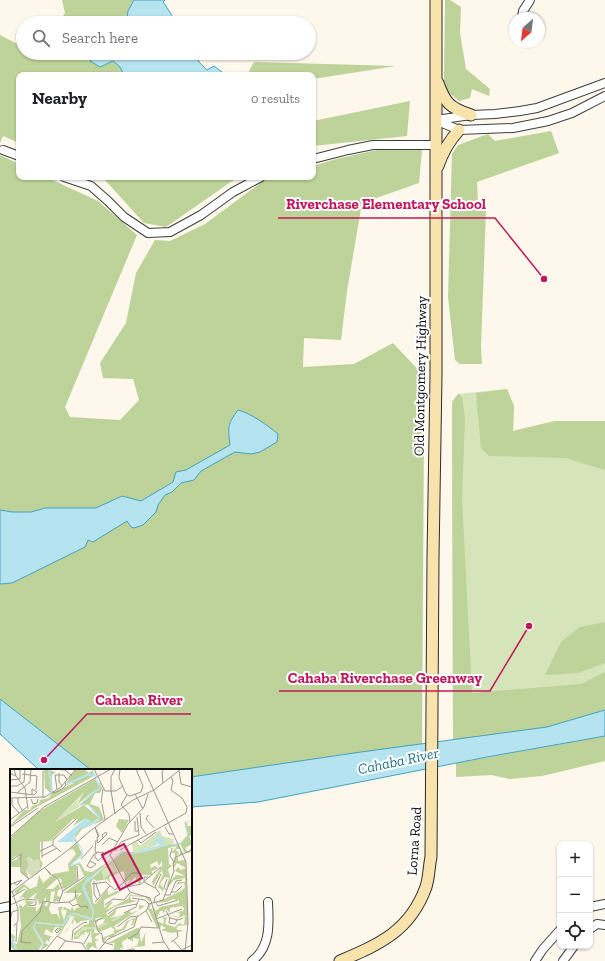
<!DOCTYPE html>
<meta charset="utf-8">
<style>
:root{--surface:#fff;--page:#f6f6f6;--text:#202124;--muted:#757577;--line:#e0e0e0}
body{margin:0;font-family:"Zilla Slab",serif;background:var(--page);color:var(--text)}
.controls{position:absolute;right:12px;bottom:12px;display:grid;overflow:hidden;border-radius:8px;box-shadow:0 1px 3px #0004}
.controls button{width:36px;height:36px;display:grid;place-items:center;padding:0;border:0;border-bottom:1px solid var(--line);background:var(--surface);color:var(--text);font:20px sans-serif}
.compass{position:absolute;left:509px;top:12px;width:36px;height:36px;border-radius:50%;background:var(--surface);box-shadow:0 1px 3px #0004;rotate:208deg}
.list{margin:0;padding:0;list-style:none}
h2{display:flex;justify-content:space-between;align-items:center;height:52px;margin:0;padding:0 16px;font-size:17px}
h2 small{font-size:13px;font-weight:400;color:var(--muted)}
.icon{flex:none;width:22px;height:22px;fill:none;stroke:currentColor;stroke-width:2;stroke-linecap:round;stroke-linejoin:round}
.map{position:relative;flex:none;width:605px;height:961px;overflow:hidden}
.search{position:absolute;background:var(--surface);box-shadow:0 1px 3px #0004;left:16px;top:16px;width:300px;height:44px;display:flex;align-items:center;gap:10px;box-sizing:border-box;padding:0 14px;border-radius:22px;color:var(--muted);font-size:15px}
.panel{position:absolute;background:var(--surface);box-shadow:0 1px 3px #0004;left:16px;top:72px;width:300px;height:108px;border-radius:8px}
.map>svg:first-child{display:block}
.green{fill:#d6e4b9}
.forest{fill:#bdd399}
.water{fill:#b5e4f0;stroke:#42a3c0}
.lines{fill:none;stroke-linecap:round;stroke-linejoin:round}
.street-casing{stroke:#3e3e3e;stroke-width:10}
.secondary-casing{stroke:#2d2d2d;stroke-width:13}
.street{stroke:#fff;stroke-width:8}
.secondary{stroke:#f8e3ac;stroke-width:11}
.labels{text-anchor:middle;stroke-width:4;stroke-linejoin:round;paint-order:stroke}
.street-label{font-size:14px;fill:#0b0b0b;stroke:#fff}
.water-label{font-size:15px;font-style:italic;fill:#217391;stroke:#fff}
.inset-river{fill:none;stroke:#b5e4f0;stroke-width:2}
.inset-road{fill:none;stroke:#9c9992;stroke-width:1}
.view{fill:#c2185b;fill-opacity:0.15;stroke:#c2185b;stroke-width:2}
.inset-edge{fill:none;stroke:#0b0b0b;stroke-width:2}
.leader{fill:none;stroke:#c2185b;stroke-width:1.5}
.callout-dot{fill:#c2185b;stroke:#fff;stroke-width:1.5}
.callout-label{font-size:15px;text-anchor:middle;font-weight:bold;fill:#c2185b;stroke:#fff;stroke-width:4;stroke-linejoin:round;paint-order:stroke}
</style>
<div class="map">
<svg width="605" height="961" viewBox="0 0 605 961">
<rect width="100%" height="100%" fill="#fdf7ec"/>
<path class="green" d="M507,389L514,406L513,431L555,421H605V710L453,740L452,402L458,394Z"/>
<g class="forest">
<path d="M62,0H134L128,11L127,20L123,23H59L65,13Z"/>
<path d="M445,0H450L461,7L460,33L466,69L490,89L489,96L472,89L470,98L459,101L448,92L444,81Z"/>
<path d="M0,35L23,47V53H33L39,56L42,53H99L91,60L100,67L113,61L120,67L124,75H19V143L3,136L0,143Z"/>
<path d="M254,62L396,66L313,79V75H247Z"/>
<path d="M410,101L407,136L313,146V121Z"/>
<path d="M551,131L559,153L477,182L478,205L486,211L481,346L482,364H460L455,360L448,297L452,154L458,145L488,134L495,141Z"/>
<path d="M377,150H422L419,183L362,203L347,291L341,340L304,338L303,367L354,364L393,343L426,378L418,416L424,426L422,744L191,777V770H91L0,699V155L19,164V177H46L98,201L137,235L65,407L70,417L120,420L139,400L133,379L103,378L100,363L126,323L136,273L155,240L170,241L205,224L263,181L276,177H313V166L336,159Z"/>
<path d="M97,177H238L166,227L144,223L105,180Z"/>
<path d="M507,389L514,406L513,431L555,421H605V470L566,458L489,456L481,448L476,393Z"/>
<path d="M458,394L462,397L465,418L462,498L472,693L581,684L605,672V710L547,727L453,740L452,402Z"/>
<path d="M605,622V663L578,673L545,675L561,642L580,627Z"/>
<path d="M605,736V761L542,776L510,779L491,775L456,777V763Z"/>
</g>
<g class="water">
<path d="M134,0H165L163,2C169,9 171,17 179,23H123L127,20L128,11Z"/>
<path d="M99,53H196L199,62L207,70L214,66L226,75H124L120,67L113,61L100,67L90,61Z"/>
<path d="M238,410C252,414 267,425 278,434L277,442L260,452L251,454L235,452L201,471L194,480L181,483L172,492L165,495L158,505L156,512L143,525L134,528L131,527L127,521L93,542L88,540L85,547L12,583L0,584V510L12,512H31L45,508H96L122,496L141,501L173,482L176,472L186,470L230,445C228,427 227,425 238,410Z"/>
<path d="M0,699L91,770H39L38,769L0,734Z"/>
<path d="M605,710V736L487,757L258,802L191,807V777L361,752L547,727Z"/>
</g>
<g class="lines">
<g class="street-casing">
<g id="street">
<path d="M522,18L523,11L530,0"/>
<path d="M435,120L459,130L513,128L548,121L572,113L605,96"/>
<path d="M436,120L471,115L495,114L520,111L537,108L605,83"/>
<path d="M3,150L19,156"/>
<path d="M313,159L348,150L373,145H435"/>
<path d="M64,177L91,186L108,201L124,217L148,233L170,232L201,215L233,192L261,177"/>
<path d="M590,907L605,904"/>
<path d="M0,908L11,906"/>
<path d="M590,929L597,924L605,925"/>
<path d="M252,961C271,947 269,923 268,902"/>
<path d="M535,961L543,949L560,930"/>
<path d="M563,961L574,946"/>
</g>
</g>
<g class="secondary-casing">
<g id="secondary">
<path d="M438,83C445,103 450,108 471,115"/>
<path d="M438,166C443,151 449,141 459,130"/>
<path d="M340,961C380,944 410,931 426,887C429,878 429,866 431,857L433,558L436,376V0"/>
</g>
</g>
<use href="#street" class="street"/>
<use href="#secondary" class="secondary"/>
</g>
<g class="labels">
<g class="street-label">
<text transform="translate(420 376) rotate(-89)" y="5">Old Montgomery Highway</text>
<text transform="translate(414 841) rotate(-86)" y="5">Lorna Road</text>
</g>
<g class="water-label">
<text transform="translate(398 761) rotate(-12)" y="5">Cahaba River</text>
</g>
</g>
<g transform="translate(10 769)">
<rect width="182" height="182" fill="#fdf7ec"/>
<path d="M75,23L67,33L69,38L45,53ZM150,61L152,67L163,70L164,74L150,78L149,75L127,85L123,83L122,75L126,72L130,77ZM102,92L108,104L95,111L89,102ZM112,145L105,153L89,161L75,160L67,169L65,168L73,158H85Z" fill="#d6e4b9"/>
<path d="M34,0L46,3L42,6L41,24L35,19ZM66,0H74L79,4L83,1L84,7L25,39L0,57L14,41H20L22,37L29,35L30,31L39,29L42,24L64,14H56ZM85,10L89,15L90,13L92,20L90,24H85L80,35L89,38L94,51L72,60L65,69L67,72L64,73L65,66L70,59L74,58L71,56L80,53L76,49L63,57L68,50H63L41,72L30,73V90L33,95L30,101L28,90L23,92L20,88L17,89L19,96L16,102L19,110L12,104L11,85L4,88L1,92L6,91L11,85V98H0V69L28,43ZM90,16V18L89,21L83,23L69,37L74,35H78L89,47L88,52L80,57H76L89,49L74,36L45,53L74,23L67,36L82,23L89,20ZM109,50L119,51L112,64L106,57ZM182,51L177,54L178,57H181L182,66L179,67L182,75L175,79L178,83L181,79V81L179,84H175L170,75L178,66L175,54ZM67,74L72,85L60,97L70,94L75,102L82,103L101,91L73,116L83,143L82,149L63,144L52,156L26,153L23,159L32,174L28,182H5L0,177V164L5,167L4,174L7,175L11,158L9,135L13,138L16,135L15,131L25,133L17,138H26V143L32,135L30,134L29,137L28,131L24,129L28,123L18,130L12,128L8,131L17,120L14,118L7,125L3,123L14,115L20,120L27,117L29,106L33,114L41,107L47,110L36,120H43L48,115L51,120L48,121L47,127L51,128L49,132L43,133L45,122L41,123L40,133H36V128L32,133H37L34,136L37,137L38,134H41L39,140L41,145H47L50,151L48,138H53L51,142L54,151L57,141H53L54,138L61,141L62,137L64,142L66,139H69L65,126L69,125L67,129L72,124H54L75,109L69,96H66L67,112L55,120L51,118L53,116L49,115L52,113L51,110L43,108L42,105L59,102L58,95L66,85L63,80L59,81ZM158,76H169L173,86H170V80H165L169,84L164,92L165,84H161L167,77L158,79L159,95L162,97L158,100L160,108L159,114L166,106L175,107L165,102L168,98L171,101L176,99L167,94L164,99L163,94L168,87V92L175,91L176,99L178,159L177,156L168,157L166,160L174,162L161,164L151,161L156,159L151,156L150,160L147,159L138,140L139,136L141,135L139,140H142L145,148L142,135L146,142L150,138L169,134V131L163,130L156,133L146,134L171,122L175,118L174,114L168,115L164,121L168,113H175V109L164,111L156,120L159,109L155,108L150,115L154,120L153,122L148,118L153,105L152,101L143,117L142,112L152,97V92L149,97L147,92L140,96L141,99L145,97L149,99L142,102V106H131V114L129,115L125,108L122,112L117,115L121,110L115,114L114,102L109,104L103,91L113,83H134ZM172,137L174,139L173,142L166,143L170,144L169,148L161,146L168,149L175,146L174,156L169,154L165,158L155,155L157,148L152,149L154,151L153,155L146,151L150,142H153V145L156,140L160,144V139ZM102,92L108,104L99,108L101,115L97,110L87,112L84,110L81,113L83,134L86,135L95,123L98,121V126L107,122L110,123L94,131V139L100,133H103L96,141L118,130L120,126L137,127L140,130V133L135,128L120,127L121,131L127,132L104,138L96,144L98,147L107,139L105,145L100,149L107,147L101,152H105L119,141L121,144L129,141V136L135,137L104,157L106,161L112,160L117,152L127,148L123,156L121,157L123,151L119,152L115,160L104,166L105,168H97L94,173L92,169L104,164V160L101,158L89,163L87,160L99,154H93L95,150L89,151L86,155V152L93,148L86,149L84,154L86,158H73L65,167L67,169L72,162L78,160H84V164H91L84,169L89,171L85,172L87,180L82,177L78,182L76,177L78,173L82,174L81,161L80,164L74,163L75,166L72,165L68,170H64V164L74,156L79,155V151L71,152L67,155L64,150L63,156L62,153L58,160L50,167L59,158L64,148L72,149L61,147L49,167L45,165L48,166L52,159L46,163L49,158H45L42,164L36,160L34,165L43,168H40L39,173L37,171L35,174L39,176L30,182L34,174L24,158L26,154L53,157L60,146L64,145L82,151L84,143L74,116ZM102,94L107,103L101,104L94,110L91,102ZM127,159H129L131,174L135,164V177L115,179L127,177L129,170L123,169V173L118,169L112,173L113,179H110L111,181L114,179L112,182H103L105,174H98Z" fill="#bdd399" fill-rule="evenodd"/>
<path d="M20,88L22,92L28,90L30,92V102L22,108L16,102L19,96L16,90Z" fill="#d8ddbf"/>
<path d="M86,0V10L89,14L90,19L69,37L74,35H78L89,46L90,49L88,52L80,57L70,59L65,66L63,72H66L70,76L72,80L73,85L71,88L61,96L70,93L79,108V109L112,82L123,84L150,76V73L154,72L141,75L147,70L149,63V67L155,72L151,76L170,74L177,66L174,53L182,49L175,53L178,66L169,76H158L134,83L123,85L113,83L98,94L74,116L84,143L82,151L64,145L60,146L53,157L26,154L24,158L34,174L28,182L32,173L23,159L25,153L52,156L58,146L63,144L82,149L83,143L72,119L78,107L70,94L61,97L60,96L71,86V79L65,73H47L76,49L82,52L71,58L89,50L78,36L68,37L82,23L89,19L85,10Z" fill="#b5e4f0"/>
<path class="inset-river" d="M39,0L42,23M57,15L79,5L82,7L85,6M0,166L7,182"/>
<path class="inset-road" d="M44,0L55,1L62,7M84,0L95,22H106L113,17M110,0L109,9L116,25L120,27L131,23L133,17L126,0M134,0L176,93L178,154L175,182M169,2L171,15L182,18M0,4L6,7L4,0M49,4V13L52,17M12,5L27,7L26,21M6,7L15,19L18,40M0,11L10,10V0M153,14L152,3L154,0M0,17H7L14,13L15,0M47,20L45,6H54L57,11M144,21L171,0M43,22L44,24L52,20L56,16L55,13M101,22L105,45M101,22V8L105,0M0,23L24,26L27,23L22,20V25M7,24L20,13L21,0M125,25L133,40M138,25L134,38L118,55L100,86L120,123L140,129L153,171L160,182M117,26L111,36L119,45L120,53M0,29L35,28L51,18L66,0M2,29V36L9,44M8,29V34L12,41M33,29V2M21,30L23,35L27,34L28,30M91,34L93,20M92,35L95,51M130,44L131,58L136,65M138,46L136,50L144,59M0,51L17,38M125,52V62H128M0,58L28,39M85,58L89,67L87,69L88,67ZM155,58L159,65H163M0,68L34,38L101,0M87,69L88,74L97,65L96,63L92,66L93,69M86,71L85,82L87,85M128,71L131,74L146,63M92,76L99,69L108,73M162,79L160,87L164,93M110,81L176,44L177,38L172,29L161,21L163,12L161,8M30,82L43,76M105,82L111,73L129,66L127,48M51,83L43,76V71L66,50M92,83L93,87L88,92L85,88V84L88,83L91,84L92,83H93L94,86L93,91M32,87L47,79M32,89V73M71,90L83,77M2,91L11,85V103L19,110M80,92L86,95L81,99L77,97L84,85M67,97L68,112M35,99L40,104V105L36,100ZM40,105L48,110L53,122L49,133M138,108H134V113L145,119M84,112V125L87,130M114,112L122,104H129M82,115L96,113L105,121L114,113M86,115L90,127M117,118L131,115L151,98M0,121L1,115L12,111L7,116L4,114M156,121L154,118L157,110M2,122L8,140V152L4,157M53,122L74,108M161,123H166L172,117M0,124L57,82L80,62L123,31L144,21M155,126H160L166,112L172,111M2,128L15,120M122,129L135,131L139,135M59,133L63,137L68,135L71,138L77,137V140M85,133L100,117M144,134L145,128L150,125L145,118L151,105M146,134L148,137L168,131M0,136L14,130L26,131V136L19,137M95,136L103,130L114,131L120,124M136,142L142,153M156,142L160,149L168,151L173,149M114,144L126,138L127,135M98,145L106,139L127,135L129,130M160,148L159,154L165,155L167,151M92,149L85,152L88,162L92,165L93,173L103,176M146,150L172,140M0,152L2,143L8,141M107,158L120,148L128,147M48,159L45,162L47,164L51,160M118,170L128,164L131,158L148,159M62,171L63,161L73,154L77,153M163,171L171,180M6,173L7,154M161,173L168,168L167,162M21,174L11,173L12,162L30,143L33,132L45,134L59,133L65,130L66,121M142,174L154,173M74,175L80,164M35,182L47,167L56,172L72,174L77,182M48,182L56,171M88,182L98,170L124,158L127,148L137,141L139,135L153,131L164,102L163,95L166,88L182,81M113,182L123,180L126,182M169,182L182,176"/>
<path class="view" d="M114,75L132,109L110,121L92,86Z"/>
<rect width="182" height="182" class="inset-edge"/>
</g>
<path class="leader" d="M544 279L495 218H278M529 626L490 691H279M44 760L87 714H191"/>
<g class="callout-dot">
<circle cx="544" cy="279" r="4"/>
<circle cx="529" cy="626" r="4"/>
<circle cx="44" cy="760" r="4"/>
</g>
<g class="callout-label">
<text x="386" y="209">Riverchase Elementary School</text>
<text x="385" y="683">Cahaba Riverchase Greenway</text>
<text x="139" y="705">Cahaba River</text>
</g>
</svg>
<div class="controls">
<button>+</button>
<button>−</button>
<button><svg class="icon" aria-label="locate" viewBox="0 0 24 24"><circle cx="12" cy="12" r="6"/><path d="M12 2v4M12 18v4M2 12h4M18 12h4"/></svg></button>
</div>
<svg class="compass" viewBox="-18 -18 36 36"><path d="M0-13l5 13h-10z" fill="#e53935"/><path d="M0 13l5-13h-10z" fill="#757577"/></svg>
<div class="search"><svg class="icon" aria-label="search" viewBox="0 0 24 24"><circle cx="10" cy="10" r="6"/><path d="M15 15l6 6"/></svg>Search here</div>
<section class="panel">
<h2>Nearby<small>0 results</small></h2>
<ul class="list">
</ul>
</section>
</div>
